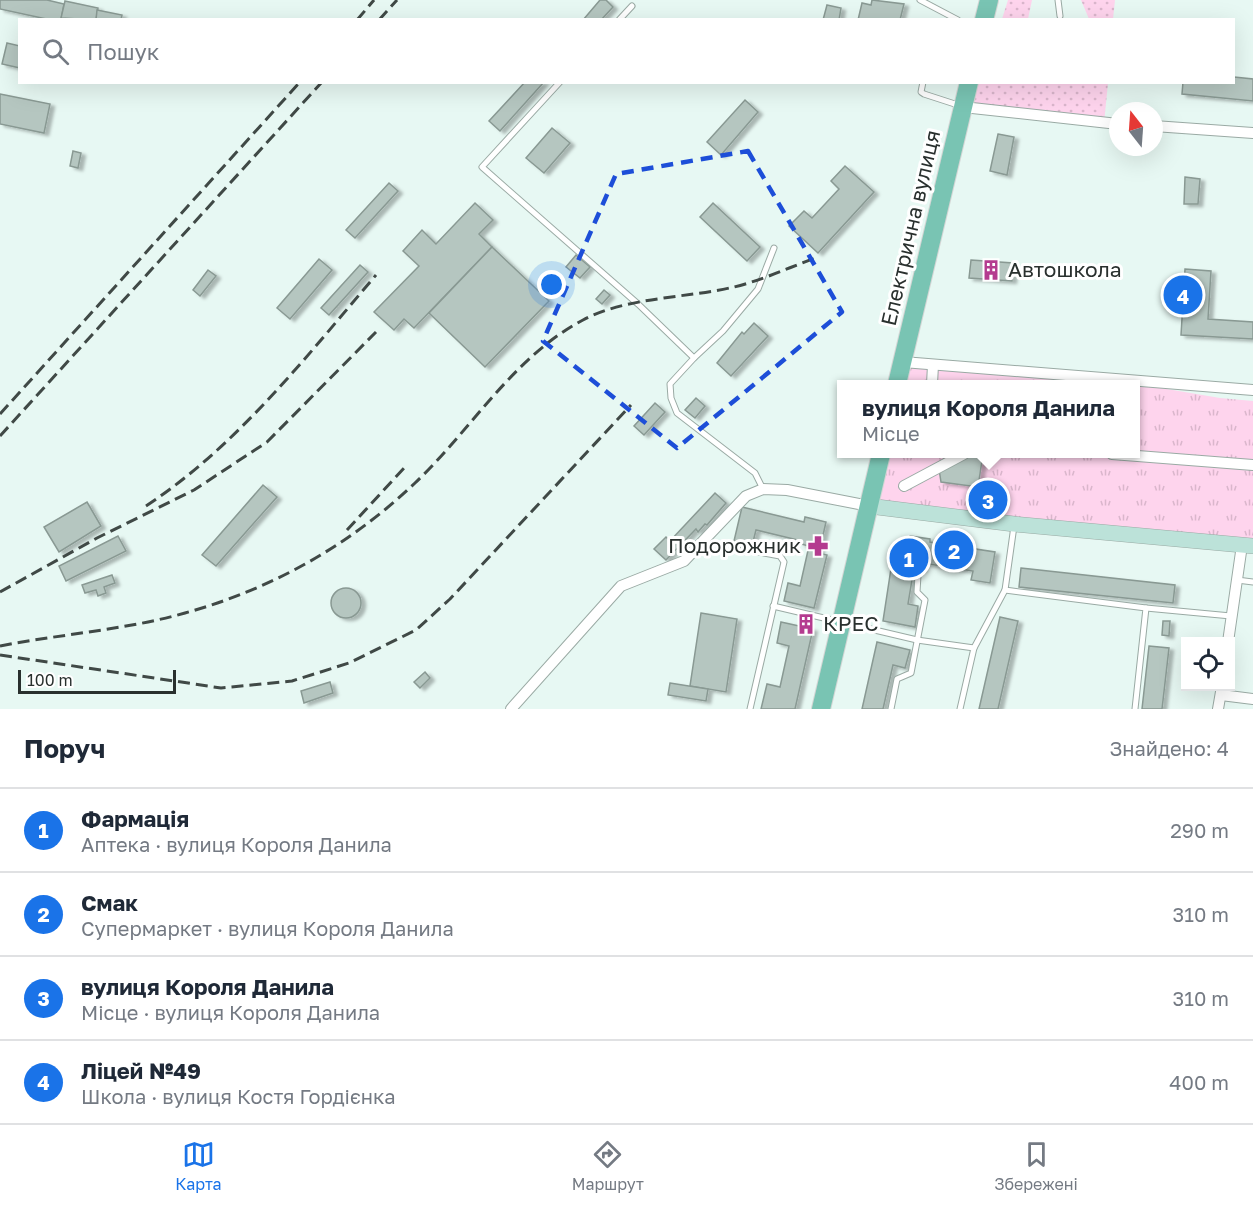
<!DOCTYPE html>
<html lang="uk">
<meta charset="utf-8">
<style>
:root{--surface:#fff;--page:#f6f6f7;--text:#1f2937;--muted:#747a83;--line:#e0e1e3;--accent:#1a73e8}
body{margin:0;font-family:"Golos Text",sans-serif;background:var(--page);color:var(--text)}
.controls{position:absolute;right:18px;bottom:18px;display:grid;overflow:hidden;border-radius:0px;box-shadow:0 6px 24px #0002}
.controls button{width:54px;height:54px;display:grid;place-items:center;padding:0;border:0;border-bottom:2px solid var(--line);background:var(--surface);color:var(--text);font:30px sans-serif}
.compass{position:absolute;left:1109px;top:102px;width:54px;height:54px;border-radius:50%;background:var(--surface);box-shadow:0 6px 24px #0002;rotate:343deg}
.scale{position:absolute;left:18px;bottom:15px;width:158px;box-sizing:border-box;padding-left:6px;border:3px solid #29302e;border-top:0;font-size:16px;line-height:21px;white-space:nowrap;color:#29302e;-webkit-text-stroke:4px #fff;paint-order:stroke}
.you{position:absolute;left:552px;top:285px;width:21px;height:21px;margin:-15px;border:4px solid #fff;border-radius:50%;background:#1a73e8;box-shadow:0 0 0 9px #1a73e833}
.badge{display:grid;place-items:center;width:39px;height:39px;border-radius:50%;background:var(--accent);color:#fff;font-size:20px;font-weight:700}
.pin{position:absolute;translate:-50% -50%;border:3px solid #fff;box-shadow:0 2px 6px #0006}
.popup{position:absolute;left:837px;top:380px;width:303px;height:78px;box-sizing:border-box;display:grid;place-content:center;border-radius:0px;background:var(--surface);filter:drop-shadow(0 2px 4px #0005);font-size:20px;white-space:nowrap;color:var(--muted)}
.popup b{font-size:22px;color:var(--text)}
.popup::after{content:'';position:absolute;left:50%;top:100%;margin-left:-12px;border:12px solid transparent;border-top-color:var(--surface)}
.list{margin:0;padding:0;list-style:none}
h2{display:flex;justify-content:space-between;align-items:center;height:78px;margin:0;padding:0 24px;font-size:26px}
h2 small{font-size:20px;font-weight:400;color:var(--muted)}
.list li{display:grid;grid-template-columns:39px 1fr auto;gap:18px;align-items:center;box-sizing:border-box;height:84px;padding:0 24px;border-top:2px solid var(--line)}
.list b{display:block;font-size:22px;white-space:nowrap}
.list p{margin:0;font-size:20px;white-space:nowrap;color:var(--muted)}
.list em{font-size:20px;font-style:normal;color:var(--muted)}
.icon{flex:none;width:33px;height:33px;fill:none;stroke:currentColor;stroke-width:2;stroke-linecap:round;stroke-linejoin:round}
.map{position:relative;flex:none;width:1253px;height:709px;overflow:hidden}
.search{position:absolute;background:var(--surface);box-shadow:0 6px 24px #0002;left:18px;right:18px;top:18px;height:66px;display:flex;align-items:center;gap:15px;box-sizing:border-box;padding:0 21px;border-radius:0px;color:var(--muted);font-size:22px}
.sheet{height:414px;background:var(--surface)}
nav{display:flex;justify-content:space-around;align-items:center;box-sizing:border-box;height:84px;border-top:2px solid var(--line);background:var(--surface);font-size:16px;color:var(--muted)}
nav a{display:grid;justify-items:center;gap:3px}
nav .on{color:var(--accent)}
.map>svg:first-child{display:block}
.grass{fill:url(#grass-dots)}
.park{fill:url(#park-tufts)}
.building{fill:#b5c6c0;stroke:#899993;stroke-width:1.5;filter:url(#shadow)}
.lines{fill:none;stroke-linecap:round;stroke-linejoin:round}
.lane-casing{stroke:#9aaaa4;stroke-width:7}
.street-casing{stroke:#9aaaa4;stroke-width:12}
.secondary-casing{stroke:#9aaaa4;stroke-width:16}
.primary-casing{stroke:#d4d6d5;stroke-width:20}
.lane{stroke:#fff;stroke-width:5}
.street{stroke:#fff;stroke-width:10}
.secondary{stroke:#bce2d9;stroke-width:15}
.primary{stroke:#79c4b3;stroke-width:18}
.rail{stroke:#404946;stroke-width:3;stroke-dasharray:12 6;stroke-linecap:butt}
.marked{fill:none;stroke:#1d4ed8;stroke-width:4.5;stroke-dasharray:12 8;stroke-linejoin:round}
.labels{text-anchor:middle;stroke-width:6;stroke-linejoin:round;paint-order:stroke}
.street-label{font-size:21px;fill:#29302e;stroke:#fff}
.poi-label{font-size:21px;fill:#29302e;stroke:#fff;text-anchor:start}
</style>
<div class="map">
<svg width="1253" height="709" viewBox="0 0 1253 709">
<defs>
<pattern id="grass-dots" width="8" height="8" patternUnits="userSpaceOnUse" patternTransform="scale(1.5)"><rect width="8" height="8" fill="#fed4ed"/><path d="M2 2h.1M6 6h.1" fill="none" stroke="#dab6cc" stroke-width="1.8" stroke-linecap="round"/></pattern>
<pattern id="park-tufts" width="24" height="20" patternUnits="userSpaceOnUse" patternTransform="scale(1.5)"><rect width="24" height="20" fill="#fed4ed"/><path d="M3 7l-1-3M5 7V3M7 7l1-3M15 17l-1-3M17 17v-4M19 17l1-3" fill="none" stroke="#dab6cc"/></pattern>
<filter id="shadow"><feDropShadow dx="4.5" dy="2.5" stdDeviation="1.5" flood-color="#0004"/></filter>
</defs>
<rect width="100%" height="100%" fill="#e7f8f3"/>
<g class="grass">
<path d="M1008,0H1032L1028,19H1002Z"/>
<path d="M1081,0H1115L1113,19H1089Z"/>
<path d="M969,83H1108L1104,123L963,107Z"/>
</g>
<path class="park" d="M903,362L1102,378L1220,398L1253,401V546L869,506L881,454H1135V384H897Z"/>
<g class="building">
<path d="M0,0H47L64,4L61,20H51L0,9Z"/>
<path d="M600,0H606L613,7L601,20H583Z"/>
<path d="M872,0L904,4L900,20H858L862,3L871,5Z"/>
<path d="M65,1L98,8L96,20L61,18Z"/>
<path d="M827,5L841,8L839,20H823Z"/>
<path d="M97,10L122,15L121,20H96Z"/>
<path d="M7,43L20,46V68L2,64Z"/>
<path d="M1234,77L1253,79V101L1182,94L1183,82H1234Z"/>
<path d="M525,82H544L500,131L489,121Z"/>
<path d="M0,94L50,104L44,133L0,124Z"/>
<path d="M745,100L758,112L721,155L707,142Z"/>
<path d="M552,128L570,143L544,173L526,158Z"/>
<path d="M998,134L1014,137L1007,175L990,171Z"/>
<path d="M73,151L81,153L78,168L70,166Z"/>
<path d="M845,166L874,192L818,253L789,226L804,211L812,218L839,189L831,181Z"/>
<path d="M1185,177L1200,179L1198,204H1184Z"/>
<path d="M389,183L398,191L355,238L346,230Z"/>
<path d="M475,203L493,220L479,234L492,247L414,328L404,319L394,330L374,312L419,266L403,251L422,230L436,244Z"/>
<path d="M713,203L760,247L747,261L700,217Z"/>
<path d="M492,247L549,301L485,367L429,313Z"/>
<path d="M576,255L590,267L580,278L566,267Z"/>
<path d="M319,259L332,270L290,319L277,308Z"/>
<path d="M971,260L1013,263L1012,281L969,278Z"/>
<path d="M360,265L368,272L329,315L321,308Z"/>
<path d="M1185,269L1211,271L1208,319L1253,322V339L1181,335Z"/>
<path d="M208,270L216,276L200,296L193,290Z"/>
<path d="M604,290L610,295L602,304L596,299Z"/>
<path d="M754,323L768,336L731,376L717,363L742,332L744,334Z"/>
<path d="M696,398L705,406L695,418L685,410Z"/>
<path d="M655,403L665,412L644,435L634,426Z"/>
<path d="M969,454H983L978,487L941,482L939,469Z"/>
<path d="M263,485L277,497L216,566L202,555Z"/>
<path d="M715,493L726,503L707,525L705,524L698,532L696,529L666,560L654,549L666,537L670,541Z"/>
<path d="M87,502L101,526L59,552L44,527Z"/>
<path d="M742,507L804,522L805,517L826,522L819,553L827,555L814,608L784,601L788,583L800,586L809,546L801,544L802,541L756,530L752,546L734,541Z"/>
<path d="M118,536L126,551L66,581L59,566Z"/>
<path d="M910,536L930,539V542L995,552L990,583L971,580L973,571L923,563L922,569L914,568L908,604L918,606L915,627L883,621L892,562L905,564Z"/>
<path d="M1021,568L1175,585L1173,603L1019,587Z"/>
<path d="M112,575L115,583L104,587L106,593L98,596L96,590L85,593L82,585Z"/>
<circle cx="346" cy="603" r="15"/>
<path d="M701,613L737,619L726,692L690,686Z"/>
<path d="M1000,617L1018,621L998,709H979Z"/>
<path d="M1163,621H1170L1169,636L1162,635Z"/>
<path d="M781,622L813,629L795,709H761L767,684L780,687L789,646L777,643Z"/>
<path d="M877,642L910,650L905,668L893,665L883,709H862Z"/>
<path d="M1149,646L1169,648L1162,709H1142Z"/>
<path d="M425,672L430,678L420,688L414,682Z"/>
<path d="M330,682L333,693L304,703L301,691Z"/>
<path d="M670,683L708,689L706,701L668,695Z"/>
</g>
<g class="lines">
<g class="lane-casing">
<g id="lane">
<path d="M920,0L958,20"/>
<path d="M1058,0L1060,16"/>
<path d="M619,20L632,6"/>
<path d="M560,82L482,167L638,304L694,358L670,384L671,398L677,413L755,473L763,489"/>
<path d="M923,82L921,92L924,94L961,106"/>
<path d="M694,358L723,331L758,289L774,248"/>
<path d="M1014,526L1005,590L1146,608L1135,709"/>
<path d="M743,549L780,556L784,562L750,709"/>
<path d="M1237,580L1253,582"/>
<path d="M773,606L917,640L974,648L960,709"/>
<path d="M1146,608L1231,616"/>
<path d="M974,648L1005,590"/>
<path d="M891,709L897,679L911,673L925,600L917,592L918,575"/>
</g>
</g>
<g class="street-casing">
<g id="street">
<path d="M963,107L1118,124"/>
<path d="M1154,126L1253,133"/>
<path d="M903,362L1253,390"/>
<path d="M932,384L933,365"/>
<path d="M1112,454L1253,465"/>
<path d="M904,486L964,454"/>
<path d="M1228,642L1242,545"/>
<path d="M1221,695L1253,699"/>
<path d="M511,709L621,586L684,561L746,496L763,489L787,490L869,506"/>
<path d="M1218,709L1222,686"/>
</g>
</g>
<g class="secondary-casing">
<path id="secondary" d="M869,506L1014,524L1253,546"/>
</g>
<g class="primary-casing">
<g id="primary">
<path d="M984,20L989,0"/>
<path d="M897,384L969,82"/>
<path d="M821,709L881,454"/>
</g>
</g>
<use href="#lane" class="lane"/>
<use href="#street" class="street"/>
<use href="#secondary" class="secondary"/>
<use href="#primary" class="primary"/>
<g class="rail">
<path d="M357,20L374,0"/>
<path d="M379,20L397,0"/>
<path d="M0,414L300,82"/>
<path d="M0,436L322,82"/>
<path d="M146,506C237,446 306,357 376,275"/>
<path d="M347,530L404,468"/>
<path d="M0,592L97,538L194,490L267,442L376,332"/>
<path d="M0,646C61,634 125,630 185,613C272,589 350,545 415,483C471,430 514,356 583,320C626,297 687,298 734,287C763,280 790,267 818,257"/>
<path d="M0,655L221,688L292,681L349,663L416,630L450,599L631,405"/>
</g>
</g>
<path class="marked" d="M748,151L842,312L677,448L543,341L616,174Z"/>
<defs>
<g id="building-bare" transform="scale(1.62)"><path d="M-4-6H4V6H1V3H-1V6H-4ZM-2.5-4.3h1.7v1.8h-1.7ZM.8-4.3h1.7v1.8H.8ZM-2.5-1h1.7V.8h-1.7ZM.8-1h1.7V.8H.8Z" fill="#b43b8f" stroke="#fff" stroke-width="2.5" paint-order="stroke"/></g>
<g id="pharmacy-bare" transform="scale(1.62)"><path d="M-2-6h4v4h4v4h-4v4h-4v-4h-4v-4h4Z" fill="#b43b8f" stroke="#fff" stroke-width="2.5" paint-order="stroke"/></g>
</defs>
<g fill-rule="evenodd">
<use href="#building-bare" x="991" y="270"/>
<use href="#pharmacy-bare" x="818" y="546"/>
<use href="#building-bare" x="806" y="624"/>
</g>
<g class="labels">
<g class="street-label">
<text transform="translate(911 228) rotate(-77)" y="7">Електрична вулиця</text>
</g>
<g class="poi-label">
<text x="1008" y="277">Автошкола</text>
<text x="801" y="553" text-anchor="end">Подорожник</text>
<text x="823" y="631">КРЕС</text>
</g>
</g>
</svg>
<div class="controls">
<button><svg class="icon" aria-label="locate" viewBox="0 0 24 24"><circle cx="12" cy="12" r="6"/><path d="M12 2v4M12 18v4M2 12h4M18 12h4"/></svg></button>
</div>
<svg class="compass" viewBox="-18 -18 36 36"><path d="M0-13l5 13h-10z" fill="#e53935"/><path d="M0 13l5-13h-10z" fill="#747a83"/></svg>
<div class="scale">100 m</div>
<div class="you"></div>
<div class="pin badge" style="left:909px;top:558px">1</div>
<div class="pin badge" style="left:954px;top:550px">2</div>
<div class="pin badge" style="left:988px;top:500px">3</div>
<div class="popup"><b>вулиця Короля Данила</b>Місце</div>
<div class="pin badge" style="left:1183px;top:295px">4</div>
<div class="search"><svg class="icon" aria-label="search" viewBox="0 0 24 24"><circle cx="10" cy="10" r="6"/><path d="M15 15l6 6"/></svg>Пошук</div>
</div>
<section class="sheet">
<h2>Поруч<small>Знайдено: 4</small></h2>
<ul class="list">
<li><span class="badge">1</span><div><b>Фармація</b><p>Аптека · вулиця Короля Данила</p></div><em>290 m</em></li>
<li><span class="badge">2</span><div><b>Смак</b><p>Супермаркет · вулиця Короля Данила</p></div><em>310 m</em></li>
<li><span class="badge">3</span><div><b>вулиця Короля Данила</b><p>Місце · вулиця Короля Данила</p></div><em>310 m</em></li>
<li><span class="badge">4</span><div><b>Ліцей №49</b><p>Школа · вулиця Костя Гордієнка</p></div><em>400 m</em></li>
</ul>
</section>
<nav>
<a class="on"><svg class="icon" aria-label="map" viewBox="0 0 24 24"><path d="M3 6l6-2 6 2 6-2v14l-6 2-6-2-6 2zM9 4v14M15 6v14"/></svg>Карта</a>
<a><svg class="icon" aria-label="directions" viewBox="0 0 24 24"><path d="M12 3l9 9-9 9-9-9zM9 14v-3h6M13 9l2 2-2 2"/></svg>Маршрут</a>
<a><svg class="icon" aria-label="saved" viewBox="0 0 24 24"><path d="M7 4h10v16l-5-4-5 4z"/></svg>Збережені</a>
</nav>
